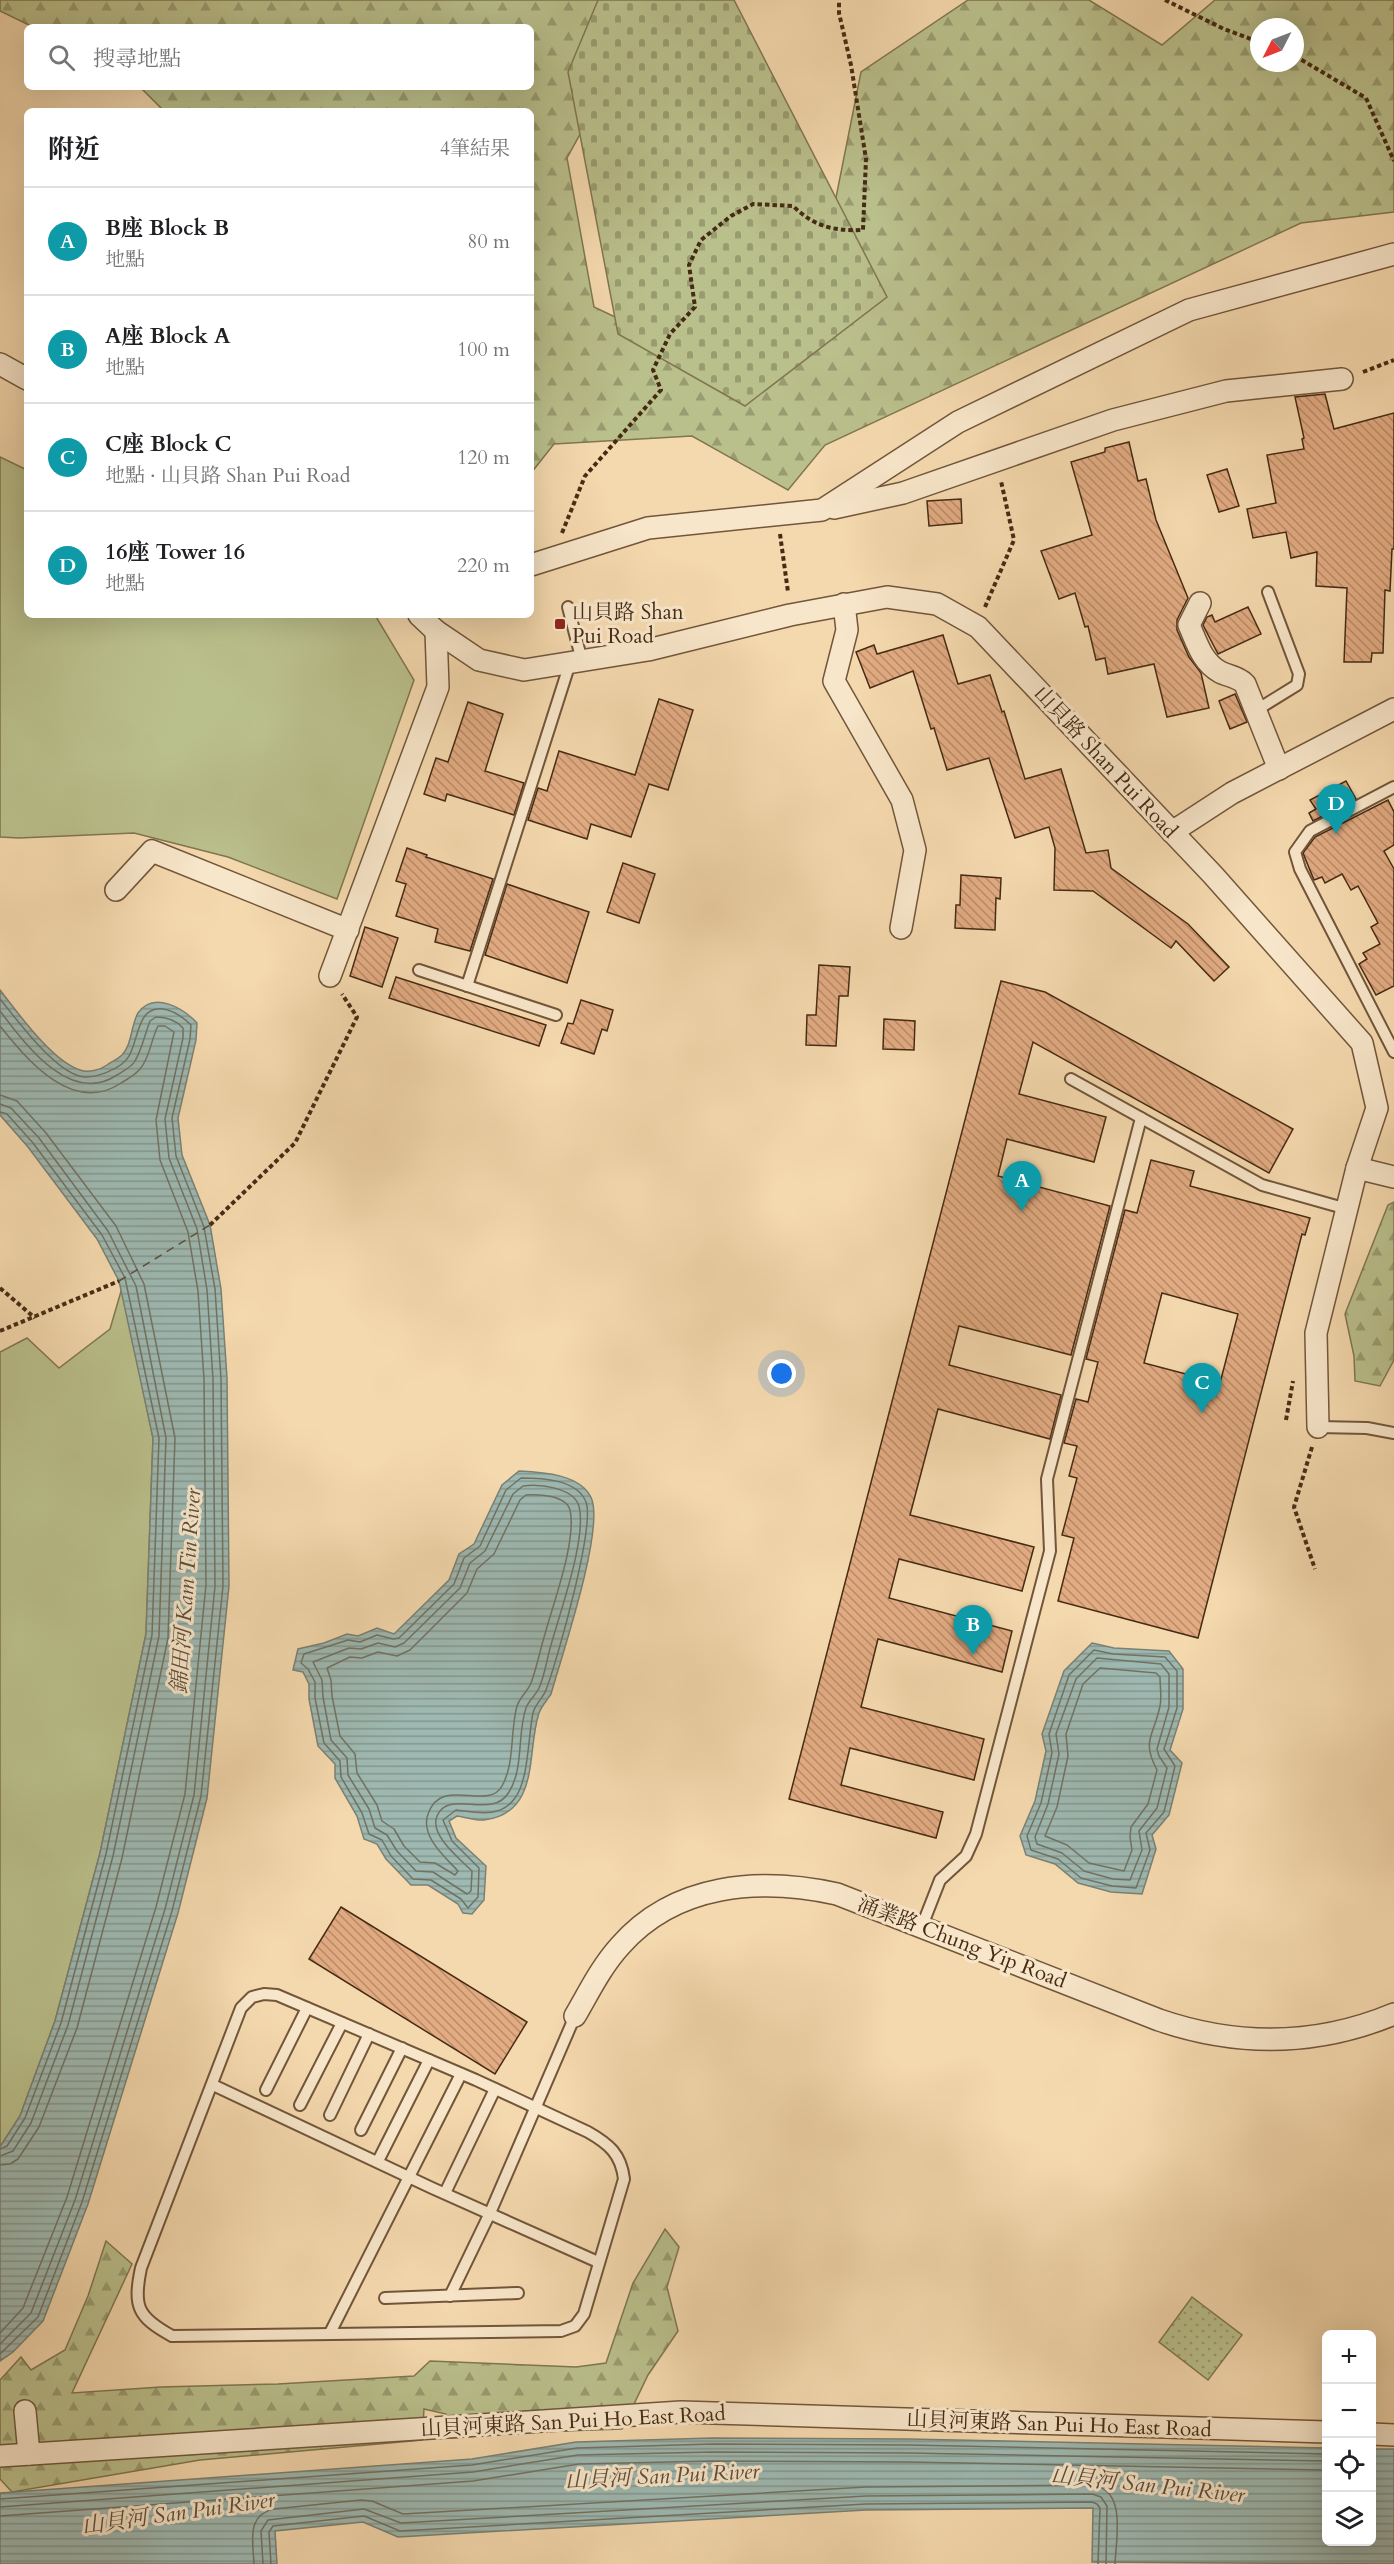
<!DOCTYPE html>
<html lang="zh-TW">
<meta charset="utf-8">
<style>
:root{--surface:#fff;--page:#f2f2f2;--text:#202124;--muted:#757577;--line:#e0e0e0;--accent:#2563eb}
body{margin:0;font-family:Cardo,"Noto Serif TC",serif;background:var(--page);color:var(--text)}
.controls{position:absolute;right:18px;bottom:18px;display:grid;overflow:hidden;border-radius:9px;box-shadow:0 6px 24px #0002}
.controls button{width:54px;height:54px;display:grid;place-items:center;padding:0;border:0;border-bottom:2px solid var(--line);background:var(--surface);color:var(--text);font:30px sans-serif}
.compass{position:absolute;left:1250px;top:18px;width:54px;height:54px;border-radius:50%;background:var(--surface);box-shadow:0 6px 24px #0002;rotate:228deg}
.you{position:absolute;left:782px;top:1374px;width:21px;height:21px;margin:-15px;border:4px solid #fff;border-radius:50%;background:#1a73e8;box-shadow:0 0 0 9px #1a73e833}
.badge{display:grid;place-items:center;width:39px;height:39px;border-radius:50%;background:var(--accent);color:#fff;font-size:20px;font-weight:700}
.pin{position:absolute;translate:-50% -50px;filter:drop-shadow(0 2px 3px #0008)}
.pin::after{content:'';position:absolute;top:32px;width:21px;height:18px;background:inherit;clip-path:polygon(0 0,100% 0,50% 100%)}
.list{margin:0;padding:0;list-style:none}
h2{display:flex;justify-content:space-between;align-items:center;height:78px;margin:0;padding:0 24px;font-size:26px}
h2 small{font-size:20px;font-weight:400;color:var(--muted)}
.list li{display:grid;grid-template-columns:39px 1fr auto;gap:18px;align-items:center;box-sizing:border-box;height:108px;padding:0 24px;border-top:2px solid var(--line)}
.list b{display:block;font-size:22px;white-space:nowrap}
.list p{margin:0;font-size:20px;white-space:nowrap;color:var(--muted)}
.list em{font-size:20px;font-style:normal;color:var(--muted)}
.icon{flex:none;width:33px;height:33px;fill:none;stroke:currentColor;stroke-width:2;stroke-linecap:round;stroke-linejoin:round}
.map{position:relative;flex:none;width:1394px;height:2564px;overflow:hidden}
.search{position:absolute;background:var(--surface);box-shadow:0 6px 24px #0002;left:24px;top:24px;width:510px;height:66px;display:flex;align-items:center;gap:15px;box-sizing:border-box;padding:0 21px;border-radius:9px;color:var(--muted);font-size:22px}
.panel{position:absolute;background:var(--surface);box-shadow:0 6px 24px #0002;left:24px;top:108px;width:510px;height:510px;border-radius:9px}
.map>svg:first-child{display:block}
.grass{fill:#bac08c;stroke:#807650;stroke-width:1.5}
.forest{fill:url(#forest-firs);stroke:#807650;stroke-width:1.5;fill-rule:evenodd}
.cemetery{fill:url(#cemetery-stones);stroke:#807650;stroke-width:1.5}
.park{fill:url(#park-dots);stroke:#807650;stroke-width:1.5}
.water{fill:url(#water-rules);stroke:#7b8073;stroke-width:1.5}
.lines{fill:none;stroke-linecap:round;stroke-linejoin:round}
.shore{stroke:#727263;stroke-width:1.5}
.ferry{stroke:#5c4e3c;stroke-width:1.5;stroke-dasharray:8 6;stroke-linecap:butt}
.building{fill:url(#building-back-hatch);stroke:#462b14;stroke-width:1.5;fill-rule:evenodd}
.service-casing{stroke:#72563a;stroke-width:14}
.minor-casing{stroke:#72563a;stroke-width:24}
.path{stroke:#462b14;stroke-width:4;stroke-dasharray:4.5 3;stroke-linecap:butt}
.service{stroke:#f8e6ca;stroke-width:10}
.minor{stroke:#f8e6ca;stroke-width:21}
.poi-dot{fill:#8f2418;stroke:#f8e6ca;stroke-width:2}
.labels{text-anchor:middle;stroke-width:6;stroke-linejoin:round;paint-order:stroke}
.poi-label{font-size:21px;fill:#462b14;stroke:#f8e6ca;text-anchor:start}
.street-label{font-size:21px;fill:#462b14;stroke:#f8e6ca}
.water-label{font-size:22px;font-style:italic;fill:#5c4e3c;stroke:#f8e6ca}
</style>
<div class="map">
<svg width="1394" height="2564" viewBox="0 0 1394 2564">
<defs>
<pattern id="forest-firs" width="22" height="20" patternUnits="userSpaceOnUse" patternTransform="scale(1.5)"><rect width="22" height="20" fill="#bac08c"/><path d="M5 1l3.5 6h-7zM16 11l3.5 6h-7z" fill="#999c71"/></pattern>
<pattern id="cemetery-stones" width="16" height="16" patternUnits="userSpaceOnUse" patternTransform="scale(1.5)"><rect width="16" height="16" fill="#bac08c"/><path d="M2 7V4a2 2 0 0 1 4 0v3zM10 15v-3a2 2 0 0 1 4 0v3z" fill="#999c71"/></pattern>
<pattern id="park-dots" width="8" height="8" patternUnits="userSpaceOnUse" patternTransform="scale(1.5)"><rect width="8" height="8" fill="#bac08c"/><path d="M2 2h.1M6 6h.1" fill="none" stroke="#999c71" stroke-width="1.8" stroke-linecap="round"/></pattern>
<pattern id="water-rules" width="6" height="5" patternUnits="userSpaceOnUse" patternTransform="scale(1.5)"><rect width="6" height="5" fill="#9eb9b2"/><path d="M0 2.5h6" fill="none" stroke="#839790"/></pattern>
<pattern id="building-back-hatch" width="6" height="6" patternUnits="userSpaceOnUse" patternTransform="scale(1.5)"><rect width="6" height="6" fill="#e2ab82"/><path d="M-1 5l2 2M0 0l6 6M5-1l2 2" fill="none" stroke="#b98b69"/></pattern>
</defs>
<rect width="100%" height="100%" fill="#f5d9ae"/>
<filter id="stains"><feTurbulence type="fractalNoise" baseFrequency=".00333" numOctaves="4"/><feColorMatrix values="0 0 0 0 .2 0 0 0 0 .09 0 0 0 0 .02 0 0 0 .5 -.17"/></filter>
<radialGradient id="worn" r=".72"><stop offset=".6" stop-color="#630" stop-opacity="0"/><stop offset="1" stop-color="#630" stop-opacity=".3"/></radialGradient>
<g class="grass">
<path d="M0,457L27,470V615H375L414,680L337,899L228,857L134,833L19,838L0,837Z"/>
<path d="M122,1288L153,1438L146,1634L100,1853L55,2021L20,2116L0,2147V1352L27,1338L59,1368L110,1329Z"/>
</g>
<g class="forest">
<path d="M0,0H654L567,158L594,307L756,384L816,298L861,72L968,0H1089L1162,45L1215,0H1394V212L1301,223L825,445L788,490L692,436L554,444L531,473V111H164L140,87H531V27H33L0,11ZM1259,27H1295V63H1259Z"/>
<path d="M1394,1202V1360L1380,1386L1355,1381L1354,1356L1345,1314L1388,1205Z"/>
<path d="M665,2229L679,2247L667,2287L678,2331L648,2375L622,2429L535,2432L451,2438L446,2414L424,2409L422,2440L200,2460L12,2492L0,2479V2380L21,2357L31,2370L65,2350L88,2296L106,2241L132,2264L72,2393L161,2387L278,2384L414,2376L430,2361L576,2367L606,2363L633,2283Z"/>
</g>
<path class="cemetery" d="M598,0H734L887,297L745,406L618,334L568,72Z"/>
<path class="park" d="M1192,2297L1242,2335L1208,2380L1159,2342Z"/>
<g class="water">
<path d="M0,990C18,1013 52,1061 80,1070C88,1073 100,1070 107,1065C111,1062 118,1059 122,1055C132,1045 131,1025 138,1013C154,990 184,1009 197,1023L196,1040L178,1118L182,1155L210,1225L221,1289L227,1378L229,1586L207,1798L178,1913L88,2204L43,2321L13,2352L0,2361V2147L20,2116L55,2021L100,1853L146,1634L153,1438L119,1281L97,1239L28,1147L0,1115Z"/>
<path d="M519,1471C541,1472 583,1474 592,1500C603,1534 562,1655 551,1694C547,1700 541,1707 539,1713C526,1752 541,1813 484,1820C476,1821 465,1817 457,1816L449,1821L456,1838L486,1866L484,1900L472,1914L463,1913L458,1904L428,1885H411L386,1859L377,1844L364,1839L357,1816L335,1778V1764L318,1746L309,1699V1684L303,1672L293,1670L298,1649L324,1643L347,1634L358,1636L377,1628L394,1634L449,1580L459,1554L474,1544L502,1485Z"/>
<path d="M1092,1643L1114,1648L1169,1651L1183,1669V1709L1170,1750L1182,1763L1169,1815L1152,1835L1156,1849L1142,1894L1111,1892L1078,1883L1055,1864L1026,1855L1020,1836L1035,1801L1046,1751L1042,1734L1064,1671Z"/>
<path d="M712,2438L908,2439L1326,2448V2542H1372V2449H1394V2564L1092,2562L1093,2508L866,2510L398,2537L363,2522L275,2531L277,2564H0V2493L472,2459L576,2442Z"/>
</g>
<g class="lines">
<g class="shore">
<path d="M0,999C18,1021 52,1068 79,1076C93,1080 122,1069 129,1056C139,1039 137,1006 163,1009C175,1011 183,1017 191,1025L190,1039L172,1118L176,1156L204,1227L215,1289L221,1379L223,1586L201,1796L172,1911L82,2202L38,2317L0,2354"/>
<path d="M0,1011C26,1045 70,1106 117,1075C123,1071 132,1067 135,1061C142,1049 145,1034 150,1021L156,1017C167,1017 176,1020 183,1028V1038L165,1119L169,1158L197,1229L207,1290L213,1379L215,1586L194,1795L165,1909L75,2200L31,2313L0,2344"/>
<path d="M0,1026C28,1061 73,1115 121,1083C128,1079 135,1075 140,1069C150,1058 151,1039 158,1026H165L174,1032L156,1120L160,1160L188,1232L198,1291L204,1379L206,1585L185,1794L156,1907L67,2197L23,2308L0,2333"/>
<path d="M0,1095L17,1101L46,1133L116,1226L144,1284L175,1438L168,1638L122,1858L77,2028L39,2127L18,2159L10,2164L0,2165"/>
<path d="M0,1104L11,1108L39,1138L108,1231L136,1286L166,1438L159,1636L113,1856L68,2025L31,2123L13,2151L0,2156"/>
<path d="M0,1112L7,1114L33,1143L102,1235L125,1278L159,1438L152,1635L106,1854L61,2023L25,2118L7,2146L0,2149"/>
<path d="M521,1478C541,1478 577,1479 586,1502C595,1527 557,1661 546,1690C543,1698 535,1704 533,1713C528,1736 529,1779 515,1798C500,1819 476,1812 456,1810L443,1820L452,1841L479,1868L478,1897L468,1908L461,1899L431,1880L413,1879L391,1856L382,1840L369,1834L362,1813L341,1777L340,1761L324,1743L315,1698V1682L308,1669L301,1663L304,1654L348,1640L360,1642L377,1635L393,1639L399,1638L454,1584L464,1558L480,1546L506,1490Z"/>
<path d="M523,1486C539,1484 573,1487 579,1506C587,1538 560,1612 551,1645C547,1658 545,1675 539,1688C536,1695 529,1700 526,1708C517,1734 524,1768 509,1792C492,1821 449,1788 437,1816C429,1835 460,1859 472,1871L471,1891L467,1894L433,1872L416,1871L397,1851L387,1835L375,1828L369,1809L348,1775L347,1758L331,1740L323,1697L322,1680L313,1662L349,1648L361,1649L378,1643L395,1647L404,1643L460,1588L470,1563L485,1551L513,1494Z"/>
<path d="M526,1495C538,1494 566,1495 570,1510C577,1540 553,1604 545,1634C540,1650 537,1667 531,1683C528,1691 520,1697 517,1706C510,1731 515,1763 502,1786C488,1812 441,1775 428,1814C420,1836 445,1857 458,1871L455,1875L435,1863L420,1862L404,1846L394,1829L382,1821L377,1805L357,1773L355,1754L340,1736L332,1696L331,1680L327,1668L350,1657L362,1658L378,1652L397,1656L410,1650L467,1593L477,1569L494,1554L520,1500Z"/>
<path d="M1094,1650L1113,1654L1165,1657L1177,1671V1708L1164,1749L1175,1766L1164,1812L1146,1833L1150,1850L1136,1888L1112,1886L1081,1878L1058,1859L1031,1850L1027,1836L1041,1803L1052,1753L1049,1734L1069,1675Z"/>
<path d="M1097,1658L1161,1664L1169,1674V1707L1157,1749L1159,1756L1167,1768L1157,1808L1139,1831L1142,1850L1130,1880L1113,1879L1084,1871L1062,1853L1037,1844L1035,1837L1048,1804L1059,1754L1056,1734L1076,1679Z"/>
<path d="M1100,1668L1156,1673L1160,1677C1160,1687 1162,1697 1160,1706C1154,1736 1141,1740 1157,1770L1148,1804L1131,1827L1130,1837L1132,1850L1124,1871L1089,1863L1067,1845L1045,1836L1057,1807L1068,1756L1066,1734L1083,1684Z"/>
<path d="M0,2499L472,2465L577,2448L713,2444L908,2445L1326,2454"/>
<path d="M0,2507L473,2472L578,2455L713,2452L907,2453L1326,2461"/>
<path d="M0,2516L473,2481L579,2464L713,2461L907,2462L1326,2470"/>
<path d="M254,2564C253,2542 246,2515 274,2509L361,2500L372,2501L403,2514L866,2487L1092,2485C1127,2489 1116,2539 1115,2564"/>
<path d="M263,2564L261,2531L268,2520L364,2509L401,2523L866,2496L1092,2494L1101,2497L1107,2506L1106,2564"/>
<path d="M271,2564L269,2532L273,2526L364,2516L400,2531L866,2504L1092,2502L1097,2504L1100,2508L1098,2564"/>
</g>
<path class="ferry" d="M119,1281L210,1225"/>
</g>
<g class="building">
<path d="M1325,394L1334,429L1394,413V549H1392L1390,591L1385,590L1383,653H1372L1371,662H1344L1347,588L1316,586L1317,552L1291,558L1286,532L1253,538L1247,509L1276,503L1267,455L1304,449L1302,439L1304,438L1295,397Z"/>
<path d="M1129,442L1138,481L1146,479L1156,520L1188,598L1177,620V630L1189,657L1201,673L1209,708L1167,717L1154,664L1108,674L1105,658L1096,660L1088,626L1085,627L1075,593L1059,599L1041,551L1092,535L1071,462L1105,452V448Z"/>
<path d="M1227,469L1239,506L1219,512L1207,475Z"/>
<path d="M961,499L962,523L929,526L927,501Z"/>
<path d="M1248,607L1261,634L1218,654L1203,625L1207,617L1212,615L1215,622Z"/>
<path d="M943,635L958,684L990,675L1002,712L1004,711L1025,779L1061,769L1086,853L1108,850L1111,868L1188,924L1229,967L1214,981L1176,941L1171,948L1093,891L1054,890L1055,848L1049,827L1015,838L989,758L947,770L934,728L931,729L913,671L870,688L856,652L874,645L877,654Z"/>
<path d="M1235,694L1247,722L1230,729L1219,701Z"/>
<path d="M659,699L693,710L668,790L649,784L631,837L591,824L587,839L528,820L538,788L547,791L559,751L635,775Z"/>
<path d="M468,702L503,714L485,771L524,783L514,815L447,794L445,801L424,794L436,758L448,762Z"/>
<path d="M1346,781L1356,799L1313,821L1309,813L1316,809L1310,800Z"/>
<path d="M1388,800L1394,812V845L1384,851L1394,869V986L1376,995L1359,964L1367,959L1363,953L1380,944L1371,927L1378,923L1358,886L1351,890L1342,874L1325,883L1322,877L1314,880L1303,853L1315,837Z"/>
<path d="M407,848L427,855L426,857L493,879L470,951L435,942L438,929L396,916L406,884L396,881Z"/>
<path d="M623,863L655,874L639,923L607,912Z"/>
<path d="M961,875L1001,878L1000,899L996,898L995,930L955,928L956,905H960Z"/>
<path d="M507,884L589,912L567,983L485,955Z"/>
<path d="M365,927L398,938L382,987L350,976Z"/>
<path d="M819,965L850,967L848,996H839L836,1046L806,1045L807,1015H816Z"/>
<path d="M396,977L546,1025L539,1046L389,998Z"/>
<path d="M1001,981L1045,992L1293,1129L1269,1173L1033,1042L1019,1094L1106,1117L1094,1162L1007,1139L998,1176L1110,1206L1071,1355L959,1326L949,1365L1061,1395L1050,1439L938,1409L910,1515L1034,1547L1022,1591L899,1559L889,1598L1012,1631L1002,1672L878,1639L861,1707L984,1739L974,1780L850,1748L841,1785L943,1812L936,1838L789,1799Z"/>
<path d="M581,1000L613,1010L607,1031L602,1029L594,1054L561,1043L568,1023L573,1024Z"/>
<path d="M884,1019L915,1021L914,1050L883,1049Z"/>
<path d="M1151,1160L1194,1171L1190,1186L1310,1218L1305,1235L1302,1234L1198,1638L1058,1601L1074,1538L1062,1535L1077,1478L1069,1476L1077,1446L1064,1443L1076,1399L1088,1402L1098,1362L1086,1359L1125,1210L1137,1213ZM1162,1293L1238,1314L1220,1383L1144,1363Z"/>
<path d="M341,1907L527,2022L495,2074L309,1959Z"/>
</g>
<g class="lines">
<g class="service-casing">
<g id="service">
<path d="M568,607L582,661"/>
<path d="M1255,711L1297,685L1299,674L1268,592"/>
<path d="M1394,787L1310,831L1295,852L1300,869L1394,1052"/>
<path d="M419,970L556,1015"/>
<path d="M467,986L570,663"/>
<path d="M1071,1079L1262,1185L1347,1209"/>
<path d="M1318,1427L1367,1428L1394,1433"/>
<path d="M922,1926L940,1880L966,1856L976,1834L1050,1551L1047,1479L1141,1118"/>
<path d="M264,1994L277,1995L476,2080L588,2132C609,2144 621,2154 624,2179L584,2314L575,2326L561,2331L172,2336C137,2317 133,2306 141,2268L241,2008L252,1997Z"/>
<path d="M213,2085L432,2188L598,2262"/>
<path d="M266,2090L307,2008"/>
<path d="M300,2105L342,2023"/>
<path d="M330,2115L369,2034"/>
<path d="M361,2130L402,2048"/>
<path d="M378,2161L429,2060"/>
<path d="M445,2193L495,2089"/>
<path d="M450,2296L490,2213L575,2016"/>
<path d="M385,2298L518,2293"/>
<path d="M330,2333L461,2074"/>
</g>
</g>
<g class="minor-casing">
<g id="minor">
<path d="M0,364L27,379"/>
<path d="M834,508L903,493L1113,420L1226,391L1342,379"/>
<path d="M531,565L648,528L822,510L958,422L1189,310L1394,254"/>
<path d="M1200,603L1189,625C1197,643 1202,662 1220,672C1228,676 1239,677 1245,684L1279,769"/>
<path d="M844,604L847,630L834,681L902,800L915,850L901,928"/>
<path d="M419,615L436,631L479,660L524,670L648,650L790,615L887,597L937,604L978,627L1213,875L1362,1043L1377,1108L1357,1168L1316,1333L1318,1427"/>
<path d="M1172,832L1232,793L1394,709"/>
<path d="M116,890L152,851L348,930"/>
<path d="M330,976L438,687L436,631"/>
<path d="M1357,1168L1394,1177"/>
<path d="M575,2016C589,1992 601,1967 620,1946C675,1883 760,1877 837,1894L1159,2020C1238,2047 1317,2046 1394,2014"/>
<path d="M25,2411L29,2454"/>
<path d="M1372,2434L1394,2435"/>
<path d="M0,2456L681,2412L1326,2432"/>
</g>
</g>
<g class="path">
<path d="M1165,0L1224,29L1259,42"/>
<path d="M1295,56L1366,98L1394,161"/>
<path d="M1363,372L1394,360"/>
<path d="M562,533L585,476L661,390L653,370L670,334L695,307L689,265L701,240L731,216L753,204L793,206C815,227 833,231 863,230L866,159L851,65L839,13V0"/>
<path d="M780,534L788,592"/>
<path d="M985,607L1014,540L1001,481"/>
<path d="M210,1225L295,1143L357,1017L342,994"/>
<path d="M0,1288L35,1318"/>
<path d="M0,1331L119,1281"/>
<path d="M1286,1420L1293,1381"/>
<path d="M1312,1447L1294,1507L1315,1569"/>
</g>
<use href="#service" class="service"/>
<use href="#minor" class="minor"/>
</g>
<rect class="poi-dot" x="554" y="618" width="12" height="12" rx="3"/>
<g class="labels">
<g class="poi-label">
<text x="572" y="619">山貝路 Shan<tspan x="572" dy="24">Pui Road</tspan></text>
</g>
<g class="street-label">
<text transform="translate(1106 762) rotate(47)" y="7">山貝路 Shan Pui Road</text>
<text transform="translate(962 1942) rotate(21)" y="7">涌業路 Chung Yip Road</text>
<text transform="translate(573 2421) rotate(-3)" y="7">山貝河東路 San Pui Ho East Road</text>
<text transform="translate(1059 2424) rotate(2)" y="7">山貝河東路 San Pui Ho East Road</text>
</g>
<g class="water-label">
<text transform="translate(185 1591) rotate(-86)" y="8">錦田河 Kam Tin River</text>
<text transform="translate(662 2475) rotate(-3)" y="8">山貝河 San Pui River</text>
<text transform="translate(1148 2484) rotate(6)" y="8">山貝河 San Pui River</text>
<text transform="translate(178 2512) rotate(-8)" y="8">山貝河 San Pui River</text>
</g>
</g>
<rect width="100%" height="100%" filter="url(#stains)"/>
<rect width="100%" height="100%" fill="url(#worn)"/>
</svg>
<div class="controls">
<button>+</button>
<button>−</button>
<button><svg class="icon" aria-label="locate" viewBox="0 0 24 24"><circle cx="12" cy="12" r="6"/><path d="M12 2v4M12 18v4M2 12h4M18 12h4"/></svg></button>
<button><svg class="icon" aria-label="layers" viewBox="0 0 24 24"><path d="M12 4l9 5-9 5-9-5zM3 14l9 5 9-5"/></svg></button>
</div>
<svg class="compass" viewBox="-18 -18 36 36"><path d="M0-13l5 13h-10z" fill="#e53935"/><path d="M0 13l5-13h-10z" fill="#757577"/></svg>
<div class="you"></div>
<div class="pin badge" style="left:1022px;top:1211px;background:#0f9aa8">A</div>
<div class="pin badge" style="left:973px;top:1655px;background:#0f9aa8">B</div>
<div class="pin badge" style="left:1202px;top:1413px;background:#0f9aa8">C</div>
<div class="pin badge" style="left:1336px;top:834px;background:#0f9aa8">D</div>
<div class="search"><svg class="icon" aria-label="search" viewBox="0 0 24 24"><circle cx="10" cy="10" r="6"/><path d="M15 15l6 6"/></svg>搜尋地點</div>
<section class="panel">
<h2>附近<small>4筆結果</small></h2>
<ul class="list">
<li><span class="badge" style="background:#0f9aa8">A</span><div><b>B座 Block B</b><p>地點</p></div><em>80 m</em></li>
<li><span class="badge" style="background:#0f9aa8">B</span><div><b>A座 Block A</b><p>地點</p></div><em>100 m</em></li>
<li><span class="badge" style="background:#0f9aa8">C</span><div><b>C座 Block C</b><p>地點 · 山貝路 Shan Pui Road</p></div><em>120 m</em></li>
<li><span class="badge" style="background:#0f9aa8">D</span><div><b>16座 Tower 16</b><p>地點</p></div><em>220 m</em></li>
</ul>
</section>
</div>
